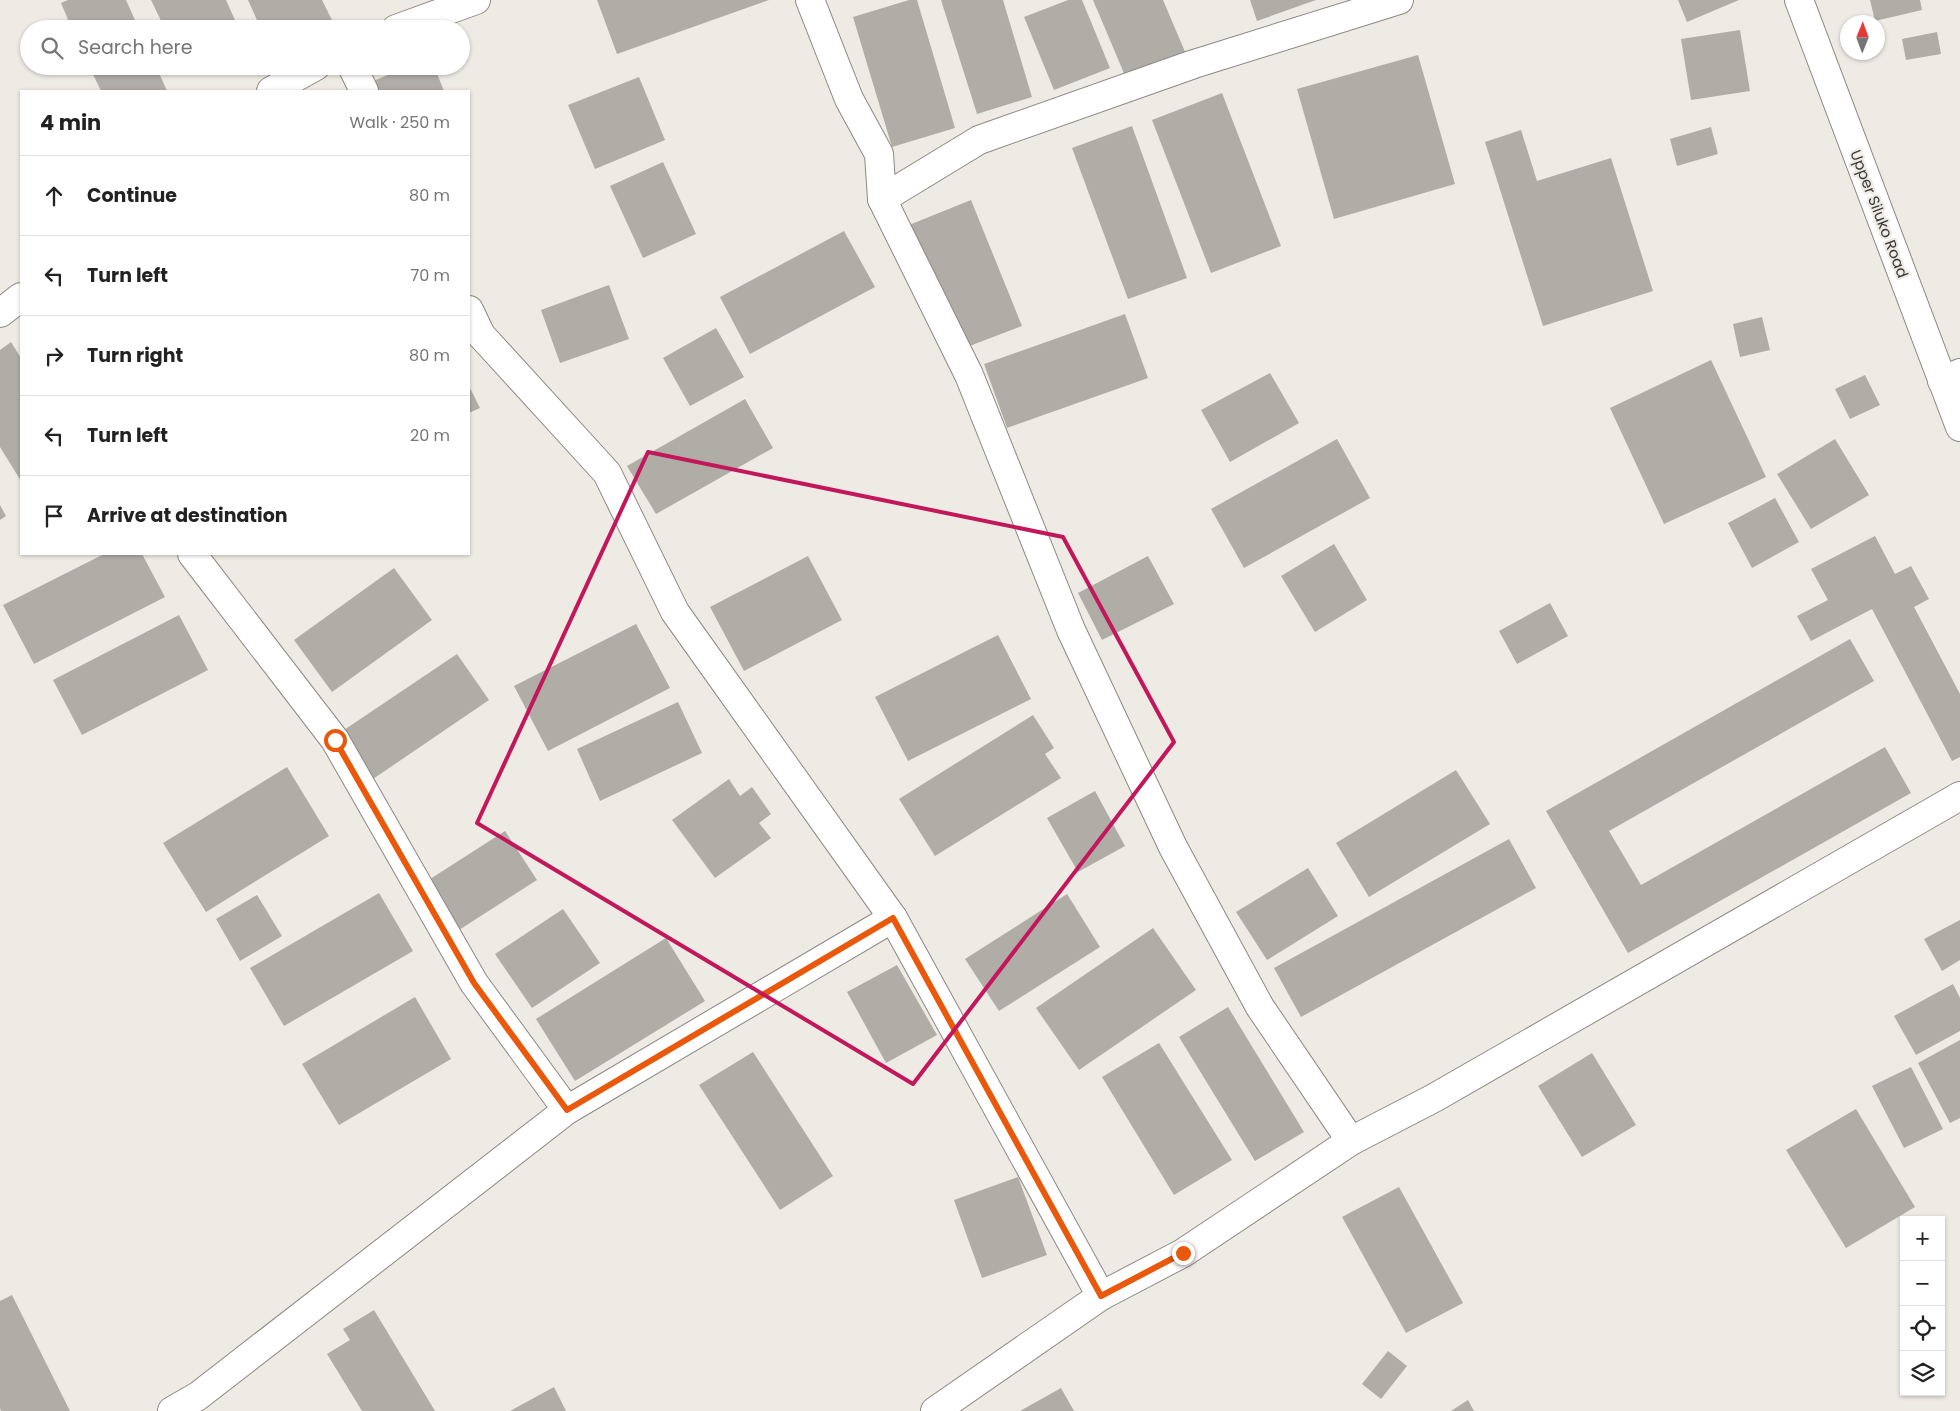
<!DOCTYPE html>
<meta charset="utf-8">
<style>
:root{--surface:#fff;--page:#f6f6f6;--text:#222;--muted:#767676;--line:#e0e0e0}
body{margin:0;font-family:Poppins,sans-serif;background:var(--page);color:var(--text)}
.controls{position:absolute;right:15px;bottom:15px;display:grid;overflow:hidden;border-radius:0px;box-shadow:0 1px 4px #0004}
.controls button{width:45px;height:45px;display:grid;place-items:center;padding:0;border:0;border-bottom:1px solid var(--line);background:var(--surface);color:var(--text);font:25px sans-serif}
.compass{position:absolute;left:1840px;top:15px;width:45px;height:45px;border-radius:50%;background:var(--surface);box-shadow:0 1px 4px #0004;rotate:1deg}
.stop{position:absolute;width:15px;height:15px;margin:-11px;border:4px solid #ea580c;border-radius:50%;background:#fff}
.stop.end{background:#ea580c;border-color:#fff;box-shadow:0 1px 5px #0008}
.list{margin:0;padding:0;list-style:none}
h2{display:flex;justify-content:space-between;align-items:center;height:65px;margin:0;padding:0 20px;font-size:21px}
h2 small{font-size:16px;font-weight:400;color:var(--muted)}
.list li{display:grid;grid-template-columns:32px 1fr auto;gap:15px;align-items:center;box-sizing:border-box;height:80px;padding:0 20px;border-top:1px solid var(--line)}
.list b{display:block;font-size:19px;white-space:nowrap}
.list em{font-size:16px;font-style:normal;color:var(--muted)}
.icon{flex:none;width:28px;height:28px;fill:none;stroke:currentColor;stroke-width:2;stroke-linecap:round;stroke-linejoin:round}
.map{position:relative;flex:none;width:1960px;height:1411px;overflow:hidden}
.search{position:absolute;background:var(--surface);box-shadow:0 1px 4px #0004;left:20px;top:20px;width:450px;height:55px;display:flex;align-items:center;gap:12px;box-sizing:border-box;padding:0 18px;border-radius:28px;color:var(--muted);font-size:19px}
.panel{position:absolute;background:var(--surface);box-shadow:0 1px 4px #0004;left:20px;top:90px;width:450px;height:465px;border-radius:0px}
.map>svg:first-child{display:block}
.building{fill:#b0ada7}
.lines{fill:none;stroke-linecap:round;stroke-linejoin:round}
.minor-casing{stroke:#8c8883;stroke-width:30}
.primary-casing{stroke:#8c8883;stroke-width:30}
.minor{stroke:#fff;stroke-width:28}
.primary{stroke:#fff;stroke-width:28}
.route{stroke:#ea580c;stroke-width:6}
.marked{fill:none;stroke:#c2185b;stroke-width:4;stroke-linejoin:round}
.labels{text-anchor:middle;stroke-width:4.5;stroke-linejoin:round;paint-order:stroke}
.street-label{font-size:15px;fill:#3b3937;stroke:#eeebe5}
</style>
<div class="map">
<svg width="1960" height="1411" viewBox="0 0 1960 1411">
<rect width="100%" height="100%" fill="#eeebe5"/>
<g class="building">
<path d="M68,0H126L139,29H72L61,3Z"/>
<path d="M151,0H226L239,29H165Z"/>
<path d="M248,0H322L332,20L313,29H261Z"/>
<path d="M597,0H769L617,54Z"/>
<path d="M909,0H917L955,128L892,147L853,17Z"/>
<path d="M941,0H1003L1032,97L977,114Z"/>
<path d="M1068,0H1082L1110,68L1054,90L1024,17Z"/>
<path d="M1093,0H1163L1186,54L1126,78Z"/>
<path d="M1250,0H1316L1257,21Z"/>
<path d="M1678,0H1739L1687,22Z"/>
<path d="M1870,0H1920L1922,10L1875,21Z"/>
<path d="M1740,30L1750,91L1691,100L1681,39Z"/>
<path d="M1937,32L1941,54L1906,60L1902,39Z"/>
<path d="M1418,55L1455,184L1334,219L1297,89Z"/>
<path d="M89,66H156L167,91H101Z"/>
<path d="M182,66H194L184,71Z"/>
<path d="M410,66H434L444,91H378L373,81Z"/>
<path d="M639,77L665,140L595,169L568,105Z"/>
<path d="M1222,93L1281,246L1211,273L1152,120Z"/>
<path d="M1132,126L1187,278L1128,299L1072,148Z"/>
<path d="M1711,127L1718,154L1677,166L1670,139Z"/>
<path d="M1521,130L1537,181L1611,158L1653,291L1543,326L1485,142Z"/>
<path d="M663,162L696,234L643,258L610,186Z"/>
<path d="M971,200L1022,326L959,350L909,225Z"/>
<path d="M844,231L875,287L750,354L720,297Z"/>
<path d="M609,285L629,339L560,363L541,310Z"/>
<path d="M1125,314L1148,378L1007,428L984,364Z"/>
<path d="M1762,317L1770,350L1740,357L1733,324Z"/>
<path d="M716,328L744,377L690,406L663,358Z"/>
<path d="M11,342L21,358V481L0,447V350Z"/>
<path d="M1711,360L1766,477L1664,524L1610,408Z"/>
<path d="M1270,373L1299,423L1230,462L1201,410Z"/>
<path d="M1865,375L1880,405L1850,419L1835,389Z"/>
<path d="M469,386L480,408L469,413Z"/>
<path d="M745,399L773,448L656,514L627,466Z"/>
<path d="M1337,439L1370,498L1244,568L1211,509Z"/>
<path d="M1835,439L1869,495L1811,529L1777,474Z"/>
<path d="M1775,498L1799,542L1752,568L1728,523Z"/>
<path d="M0,505L6,516L0,520Z"/>
<path d="M1875,536L1895,574L1911,566L1929,599L1914,607L1960,694V757L1952,761L1872,609L1811,641L1797,616L1828,600L1811,569Z"/>
<path d="M1334,544L1367,600L1315,632L1281,576Z"/>
<path d="M104,554H142L165,597L34,664L3,605Z"/>
<path d="M808,556L842,620L744,671L710,607Z"/>
<path d="M1148,556L1174,604L1102,640L1078,593Z"/>
<path d="M394,568L432,620L332,692L294,640Z"/>
<path d="M1550,603L1568,636L1517,664L1499,631Z"/>
<path d="M179,615L208,670L82,735L53,680Z"/>
<path d="M636,624L670,688L548,751L514,686Z"/>
<path d="M998,635L1031,699L908,761L875,697Z"/>
<path d="M1850,639L1874,681L1609,831L1641,885L1885,747L1911,793L1628,953L1546,811Z"/>
<path d="M457,654L489,700L373,779L341,732Z"/>
<path d="M678,702L702,753L600,801L577,749Z"/>
<path d="M1033,715L1054,748L1045,754L1061,778L935,856L899,799Z"/>
<path d="M287,767L329,836L206,912L163,843Z"/>
<path d="M1456,770L1490,824L1369,897L1336,843Z"/>
<path d="M729,779L740,796L752,787L771,814L759,823L771,838L715,878L672,820Z"/>
<path d="M1095,791L1125,846L1078,872L1047,818Z"/>
<path d="M505,831L537,880L459,930L427,881Z"/>
<path d="M1509,839L1536,888L1301,1017L1274,968Z"/>
<path d="M1308,868L1338,916L1267,960L1236,912Z"/>
<path d="M379,893L413,951L284,1026L250,968Z"/>
<path d="M1067,894L1100,947L999,1011L965,959Z"/>
<path d="M257,895L282,936L240,961L216,919Z"/>
<path d="M563,909L600,963L532,1008L495,954Z"/>
<path d="M1960,920V960L1942,971L1924,939Z"/>
<path d="M1153,928L1196,990L1079,1070L1036,1008Z"/>
<path d="M666,938L705,1001L575,1081L536,1019Z"/>
<path d="M897,965L937,1035L886,1063L847,992Z"/>
<path d="M1953,984L1960,998V1031L1916,1055L1894,1016Z"/>
<path d="M415,997L451,1059L339,1125L302,1064Z"/>
<path d="M1228,1007L1304,1132L1255,1161L1179,1037Z"/>
<path d="M1960,1040V1118L1950,1123L1918,1063Z"/>
<path d="M1159,1043L1232,1160L1174,1195L1102,1077Z"/>
<path d="M753,1052L833,1176L780,1210L699,1085Z"/>
<path d="M1592,1053L1636,1125L1582,1157L1538,1086Z"/>
<path d="M1911,1067L1943,1129L1904,1148L1872,1086Z"/>
<path d="M1856,1109L1915,1207L1846,1248L1786,1150Z"/>
<path d="M1018,1177L1047,1255L982,1278L954,1200Z"/>
<path d="M1399,1187L1463,1303L1406,1333L1342,1217Z"/>
<path d="M12,1295L70,1411H1L0,1408V1301Z"/>
<path d="M374,1310L435,1411H362L327,1354L350,1340L343,1329Z"/>
<path d="M1388,1351L1407,1366L1381,1399L1362,1384Z"/>
<path d="M554,1387L566,1411H510Z"/>
<path d="M1061,1388L1074,1411H1020Z"/>
<path d="M1468,1400L1474,1411H1451Z"/>
</g>
<g class="lines">
<g class="minor-casing">
<g id="minor">
<path d="M810,0L849,99L879,154L882,199L979,140L1194,64L1399,0"/>
<path d="M396,29L476,0"/>
<path d="M352,66L364,91"/>
<path d="M271,91L316,66"/>
<path d="M882,199L969,375L1071,630L1173,847L1260,1007L1351,1141"/>
<path d="M0,313L21,297"/>
<path d="M1942,381L1960,373"/>
<path d="M192,554L335,740L474,983L567,1110"/>
<path d="M893,918L1101,1296"/>
<path d="M172,1411L198,1396L567,1110L893,918L675,612L607,473L481,335L469,310"/>
<path d="M935,1411L1101,1296L1183,1253L1351,1141L1434,1098L1960,796"/>
</g>
</g>
<g class="primary-casing">
<path id="primary" d="M1799,0L1960,427"/>
</g>
<use href="#minor" class="minor"/>
<use href="#primary" class="primary"/>
</g>
<g class="lines">
<path class="route" d="M335,740L474,983L567,1110L893,918L1101,1296L1183,1253"/>
</g>
<path class="marked" d="M648,452L1063,537L1174,742L913,1084L477,823Z"/>
<g class="labels">
<g class="street-label">
<text transform="translate(1879 214) rotate(69)" y="5">Upper Siluko Road</text>
</g>
</g>
</svg>
<div class="controls">
<button>+</button>
<button>−</button>
<button><svg class="icon" aria-label="locate" viewBox="0 0 24 24"><circle cx="12" cy="12" r="6"/><path d="M12 2v4M12 18v4M2 12h4M18 12h4"/></svg></button>
<button><svg class="icon" aria-label="layers" viewBox="0 0 24 24"><path d="M12 4l9 5-9 5-9-5zM3 14l9 5 9-5"/></svg></button>
</div>
<svg class="compass" viewBox="-18 -18 36 36"><path d="M0-13l5 13h-10z" fill="#e53935"/><path d="M0 13l5-13h-10z" fill="#767676"/></svg>
<div class="stop" style="left:335px;top:740px"></div>
<div class="stop end" style="left:1183px;top:1253px"></div>
<div class="search"><svg class="icon" aria-label="search" viewBox="0 0 24 24"><circle cx="10" cy="10" r="6"/><path d="M15 15l6 6"/></svg>Search here</div>
<section class="panel">
<h2>4 min<small>Walk · 250 m</small></h2>
<ul class="list">
<li><svg class="icon" aria-label="ahead" viewBox="0 0 24 24"><path d="M12 20V5M6 11l6-6 6 6"/></svg><div><b>Continue</b></div><em>80 m</em></li>
<li><svg class="icon" aria-label="left" viewBox="0 0 24 24"><path d="M17 20v-9H6M10 6l-5 5 5 5"/></svg><div><b>Turn left</b></div><em>70 m</em></li>
<li><svg class="icon" aria-label="right" viewBox="0 0 24 24"><path d="M7 20v-9h11M14 6l5 5-5 5"/></svg><div><b>Turn right</b></div><em>80 m</em></li>
<li><svg class="icon" aria-label="left" viewBox="0 0 24 24"><path d="M17 20v-9H6M10 6l-5 5 5 5"/></svg><div><b>Turn left</b></div><em>20 m</em></li>
<li><svg class="icon" aria-label="arrive" viewBox="0 0 24 24"><path d="M6 21V4h12l-3 4 3 4H6"/></svg><div><b>Arrive at destination</b></div></li>
</ul>
</section>
</div>
